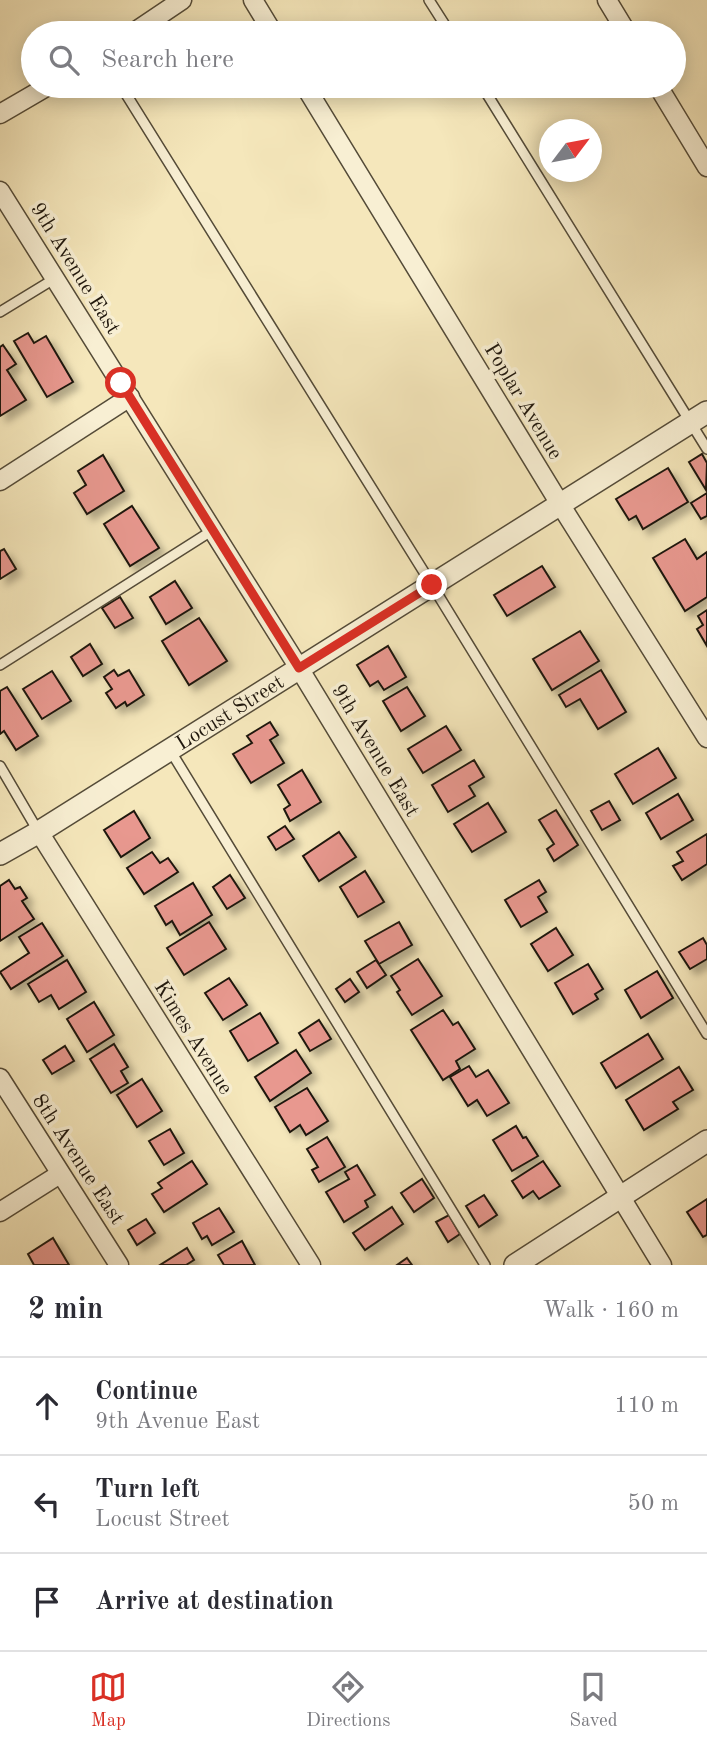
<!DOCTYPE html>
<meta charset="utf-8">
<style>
:root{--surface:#fff;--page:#f2f2f3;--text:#2b2b33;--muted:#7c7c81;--line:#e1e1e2;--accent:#d93025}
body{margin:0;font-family:"Old Standard TT",serif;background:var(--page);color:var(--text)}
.compass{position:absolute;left:539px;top:119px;width:63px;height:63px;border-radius:50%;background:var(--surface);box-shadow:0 4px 18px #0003;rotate:58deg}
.stop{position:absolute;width:21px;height:21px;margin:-16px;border:5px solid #d93025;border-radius:50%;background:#fff}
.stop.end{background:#d93025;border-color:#fff;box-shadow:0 2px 7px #0008}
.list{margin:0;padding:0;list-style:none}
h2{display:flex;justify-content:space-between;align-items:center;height:91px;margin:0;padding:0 28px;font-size:30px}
h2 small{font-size:23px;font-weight:400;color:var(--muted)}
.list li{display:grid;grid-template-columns:46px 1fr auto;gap:21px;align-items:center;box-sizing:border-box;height:98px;padding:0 28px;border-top:2px solid var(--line)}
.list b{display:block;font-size:26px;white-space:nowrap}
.list p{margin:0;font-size:23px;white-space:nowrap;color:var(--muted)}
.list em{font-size:23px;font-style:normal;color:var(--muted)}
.icon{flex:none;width:38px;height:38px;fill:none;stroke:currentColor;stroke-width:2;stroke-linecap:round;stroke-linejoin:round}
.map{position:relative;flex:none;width:707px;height:1265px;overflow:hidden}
.search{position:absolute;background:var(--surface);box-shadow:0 4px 18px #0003;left:21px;right:21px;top:21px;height:77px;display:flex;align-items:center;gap:18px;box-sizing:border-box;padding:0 24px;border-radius:38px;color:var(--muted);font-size:26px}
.sheet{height:385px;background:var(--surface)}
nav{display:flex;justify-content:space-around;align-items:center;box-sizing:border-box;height:98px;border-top:2px solid var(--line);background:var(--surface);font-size:19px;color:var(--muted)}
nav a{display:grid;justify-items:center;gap:4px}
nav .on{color:var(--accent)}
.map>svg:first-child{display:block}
.building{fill:#e8988f;stroke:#1f170d;stroke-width:2;filter:url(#shadow)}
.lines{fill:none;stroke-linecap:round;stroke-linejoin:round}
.service-casing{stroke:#544b38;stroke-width:12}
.minor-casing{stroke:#544b38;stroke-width:21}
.tertiary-casing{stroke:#544b38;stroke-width:24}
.service{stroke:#f8efd3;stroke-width:9}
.minor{stroke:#f8efd3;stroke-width:18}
.tertiary{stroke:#f8efd3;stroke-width:21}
.route{stroke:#d93025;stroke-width:9}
.labels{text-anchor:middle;stroke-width:7;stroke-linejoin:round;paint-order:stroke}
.street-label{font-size:21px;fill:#1f170d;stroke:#f8efd3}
</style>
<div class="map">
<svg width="707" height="1265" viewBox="0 0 707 1265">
<defs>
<filter id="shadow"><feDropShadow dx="6" dy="6" stdDeviation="3.5" flood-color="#0004"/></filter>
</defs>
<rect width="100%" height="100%" fill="#f5e7bb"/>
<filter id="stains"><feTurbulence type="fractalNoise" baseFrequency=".00286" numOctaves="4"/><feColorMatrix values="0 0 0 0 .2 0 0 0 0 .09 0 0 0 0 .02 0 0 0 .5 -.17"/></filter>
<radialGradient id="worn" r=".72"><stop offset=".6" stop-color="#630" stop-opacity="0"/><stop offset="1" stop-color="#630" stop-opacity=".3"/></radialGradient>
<g class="building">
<path d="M28,333L34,343L46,336L73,382L47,397L14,341Z"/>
<path d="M3,345L16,364L7,370L26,400L0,416V347Z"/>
<path d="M702,454L707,463L706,490L689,462Z"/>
<path d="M103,455L124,491L87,514L74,493L86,485L78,471Z"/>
<path d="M668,468L688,502L643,529L636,516L629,520L616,499Z"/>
<path d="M707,493V516L701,519L691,503Z"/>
<path d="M132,506L159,548L130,566L104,524Z"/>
<path d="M685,539L697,559L707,552V597L685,611L653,558Z"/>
<path d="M4,549L16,569L0,579V551Z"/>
<path d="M542,566L555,587L507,616L494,595Z"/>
<path d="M175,581L192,608L166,624L150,597Z"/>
<path d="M120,597L133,618L115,628L102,608Z"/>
<path d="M707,610V646L697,629L703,625L698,616Z"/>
<path d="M199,618L227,661L189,685L162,641Z"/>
<path d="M580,631L599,661L552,690L533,659Z"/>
<path d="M90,644L102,664L83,676L71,657Z"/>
<path d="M388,646L406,677L384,690L378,681L370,686L357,665Z"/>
<path d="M114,670L118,676L129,670L144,695L127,706L125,702L116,708L106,693L112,689L104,677Z"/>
<path d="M601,670L626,712L598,729L580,699L566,707L559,695Z"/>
<path d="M52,671L71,701L42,719L23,689Z"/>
<path d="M7,687L38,736L16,750L4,731L0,734V691Z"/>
<path d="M407,687L425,716L401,731L383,701Z"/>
<path d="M270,722L278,735L270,740L284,763L251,783L233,754L252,743L247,736Z"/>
<path d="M446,726L461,750L423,773L408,749Z"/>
<path d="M658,748L676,778L633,804L615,774Z"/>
<path d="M474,760L484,777L469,786L475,796L448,812L432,785Z"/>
<path d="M302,770L321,802L290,821L284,809L290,805L278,785Z"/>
<path d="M678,794L693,820L661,839L646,813Z"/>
<path d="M609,801L620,820L602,830L591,811Z"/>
<path d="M488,803L506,832L472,852L454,824Z"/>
<path d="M556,810L578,845L554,861L547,849L554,844L539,820Z"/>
<path d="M134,811L150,838L121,857L104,830Z"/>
<path d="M285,826L294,839L276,850L268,837Z"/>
<path d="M339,832L356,857L319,881L303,856Z"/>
<path d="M707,834V864L682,880L673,866L683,861L677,852Z"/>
<path d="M152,852L160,863L168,858L178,872L144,894L127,868Z"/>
<path d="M365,871L384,902L358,917L340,887Z"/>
<path d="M230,875L245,898L227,909L213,887Z"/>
<path d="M9,880L15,889L20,887L27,898L22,901L34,919L0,941V886Z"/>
<path d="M539,880L546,892L538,897L547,912L521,927L505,900Z"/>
<path d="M193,883L212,915L180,935L172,921L166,925L155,906Z"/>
<path d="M209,922L226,949L184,975L167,948Z"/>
<path d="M399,922L412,945L379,964L365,941Z"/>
<path d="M42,923L63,956L11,989L0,972L29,953L19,937Z"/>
<path d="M556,928L573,955L548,971L531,944Z"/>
<path d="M703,938L707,945V959L690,969L679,952Z"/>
<path d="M418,959L442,996L412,1015L397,992L400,990L391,976Z"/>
<path d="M67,960L86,992L59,1009L51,995L39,1002L28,984Z"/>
<path d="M376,960L386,975L367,988L357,972Z"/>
<path d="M588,964L603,989L595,994L598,999L573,1014L555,983Z"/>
<path d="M657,971L673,998L641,1018L625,990Z"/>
<path d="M229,978L247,1005L223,1020L205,993Z"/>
<path d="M350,979L359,992L345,1002L336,989Z"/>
<path d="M94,1002L114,1035L87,1052L67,1019Z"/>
<path d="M443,1010L453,1025L458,1022L475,1049L456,1061L460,1069L443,1080L411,1030Z"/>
<path d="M260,1013L278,1043L248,1061L230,1031Z"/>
<path d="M319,1020L331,1039L310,1051L299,1033Z"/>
<path d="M648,1034L663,1059L616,1088L601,1063Z"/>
<path d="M114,1044L128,1067L121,1071L128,1083L111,1093L90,1059Z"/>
<path d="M65,1046L74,1061L52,1074L43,1060Z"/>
<path d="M296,1050L311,1073L270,1101L255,1077Z"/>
<path d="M469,1066L476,1077L488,1070L509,1103L487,1116L477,1100L468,1106L450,1077Z"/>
<path d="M679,1067L693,1090L673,1102L678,1109L644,1130L626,1100Z"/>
<path d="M142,1079L162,1111L137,1127L117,1095Z"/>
<path d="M307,1088L328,1121L306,1135L300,1125L290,1132L275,1107Z"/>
<path d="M516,1126L523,1138L526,1137L538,1156L512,1171L493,1140Z"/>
<path d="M170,1129L184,1153L164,1165L149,1141Z"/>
<path d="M327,1137L345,1167L319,1182L312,1170L318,1167L307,1149Z"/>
<path d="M192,1161L207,1184L164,1212L152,1194L162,1188L158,1183Z"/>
<path d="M543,1161L560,1186L539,1199L533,1191L523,1198L512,1181Z"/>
<path d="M357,1165L375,1195L365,1201L368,1207L344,1222L326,1192L349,1179L345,1172Z"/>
<path d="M422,1179L434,1198L414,1212L401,1193Z"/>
<path d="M484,1195L497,1215L479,1227L466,1206Z"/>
<path d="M707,1199V1235L703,1237L687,1212Z"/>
<path d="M392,1207L403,1224L365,1250L353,1233Z"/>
<path d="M219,1208L234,1232L212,1245L207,1236L202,1239L193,1223Z"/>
<path d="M449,1215L460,1234L448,1242L436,1222Z"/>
<path d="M146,1219L155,1233L137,1245L128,1230Z"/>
<path d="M53,1238L69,1265H34L28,1254Z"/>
<path d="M242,1241L255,1265H224L218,1255Z"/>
<path d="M187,1248L194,1260L186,1265H160Z"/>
<path d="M407,1258L412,1265H397Z"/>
</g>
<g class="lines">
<g class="service-casing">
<g id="service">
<path d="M429,0L450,33"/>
<path d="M121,86L432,585L707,1034"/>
<path d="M482,86L707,449"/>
<path d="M0,312L54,279"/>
<path d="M0,665L213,530"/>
<path d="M170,750L485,1265"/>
<path d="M0,766L38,831"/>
</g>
</g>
<g class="minor-casing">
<g id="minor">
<path d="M253,0L273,33"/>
<path d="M607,0L627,33"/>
<path d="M133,33L182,0"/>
<path d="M305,86L560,504L707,738"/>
<path d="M658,86L707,167"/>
<path d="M0,114L48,86"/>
<path d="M0,191L299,668L662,1265"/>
<path d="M0,481L130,397"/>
<path d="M39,832L311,1265"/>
<path d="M0,1078L119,1265"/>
<path d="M0,1212L60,1174"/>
</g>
</g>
<g class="tertiary-casing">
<g id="tertiary">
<path id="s1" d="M0,854L39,832L707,412"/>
<path d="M515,1265L707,1141"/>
</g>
</g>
<use href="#service" class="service"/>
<use href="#minor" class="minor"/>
<use href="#tertiary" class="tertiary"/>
</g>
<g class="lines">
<path class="route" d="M121,383L299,668L432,585"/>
</g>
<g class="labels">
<g class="street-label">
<text transform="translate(76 268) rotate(58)" y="7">9th Avenue East</text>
<text transform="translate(524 401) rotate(59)" y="7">Poplar Avenue</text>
<text dy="7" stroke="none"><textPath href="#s1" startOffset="270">Locust Street</textPath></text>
<text transform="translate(376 750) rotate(59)" y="7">9th Avenue East</text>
<text transform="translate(194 1037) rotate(58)" y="7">Kimes Avenue</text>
<text transform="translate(79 1159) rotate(57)" y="7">8th Avenue East</text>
</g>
</g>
<rect width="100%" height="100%" filter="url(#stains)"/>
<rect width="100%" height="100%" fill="url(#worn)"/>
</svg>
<svg class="compass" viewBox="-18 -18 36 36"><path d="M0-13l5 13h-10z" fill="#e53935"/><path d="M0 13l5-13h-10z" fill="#7c7c81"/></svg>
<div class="stop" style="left:121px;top:383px"></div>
<div class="stop end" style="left:432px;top:585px"></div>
<div class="search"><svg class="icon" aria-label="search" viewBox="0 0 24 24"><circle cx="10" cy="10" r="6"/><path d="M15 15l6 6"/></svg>Search here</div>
</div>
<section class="sheet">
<h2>2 min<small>Walk · 160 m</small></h2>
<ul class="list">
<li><svg class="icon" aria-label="ahead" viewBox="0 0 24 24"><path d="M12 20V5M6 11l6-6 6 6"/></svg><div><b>Continue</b><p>9th Avenue East</p></div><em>110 m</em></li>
<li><svg class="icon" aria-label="left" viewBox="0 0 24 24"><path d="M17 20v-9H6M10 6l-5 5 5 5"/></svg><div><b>Turn left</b><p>Locust Street</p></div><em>50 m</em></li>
<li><svg class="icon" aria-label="arrive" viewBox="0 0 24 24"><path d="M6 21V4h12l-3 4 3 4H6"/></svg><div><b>Arrive at destination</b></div></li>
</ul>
</section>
<nav>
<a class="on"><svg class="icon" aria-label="map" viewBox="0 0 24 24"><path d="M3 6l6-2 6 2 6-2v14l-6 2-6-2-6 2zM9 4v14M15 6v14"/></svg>Map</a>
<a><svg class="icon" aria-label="directions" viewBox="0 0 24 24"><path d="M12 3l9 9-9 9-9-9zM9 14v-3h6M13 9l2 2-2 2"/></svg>Directions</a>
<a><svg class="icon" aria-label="saved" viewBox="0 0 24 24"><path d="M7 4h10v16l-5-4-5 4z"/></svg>Saved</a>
</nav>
